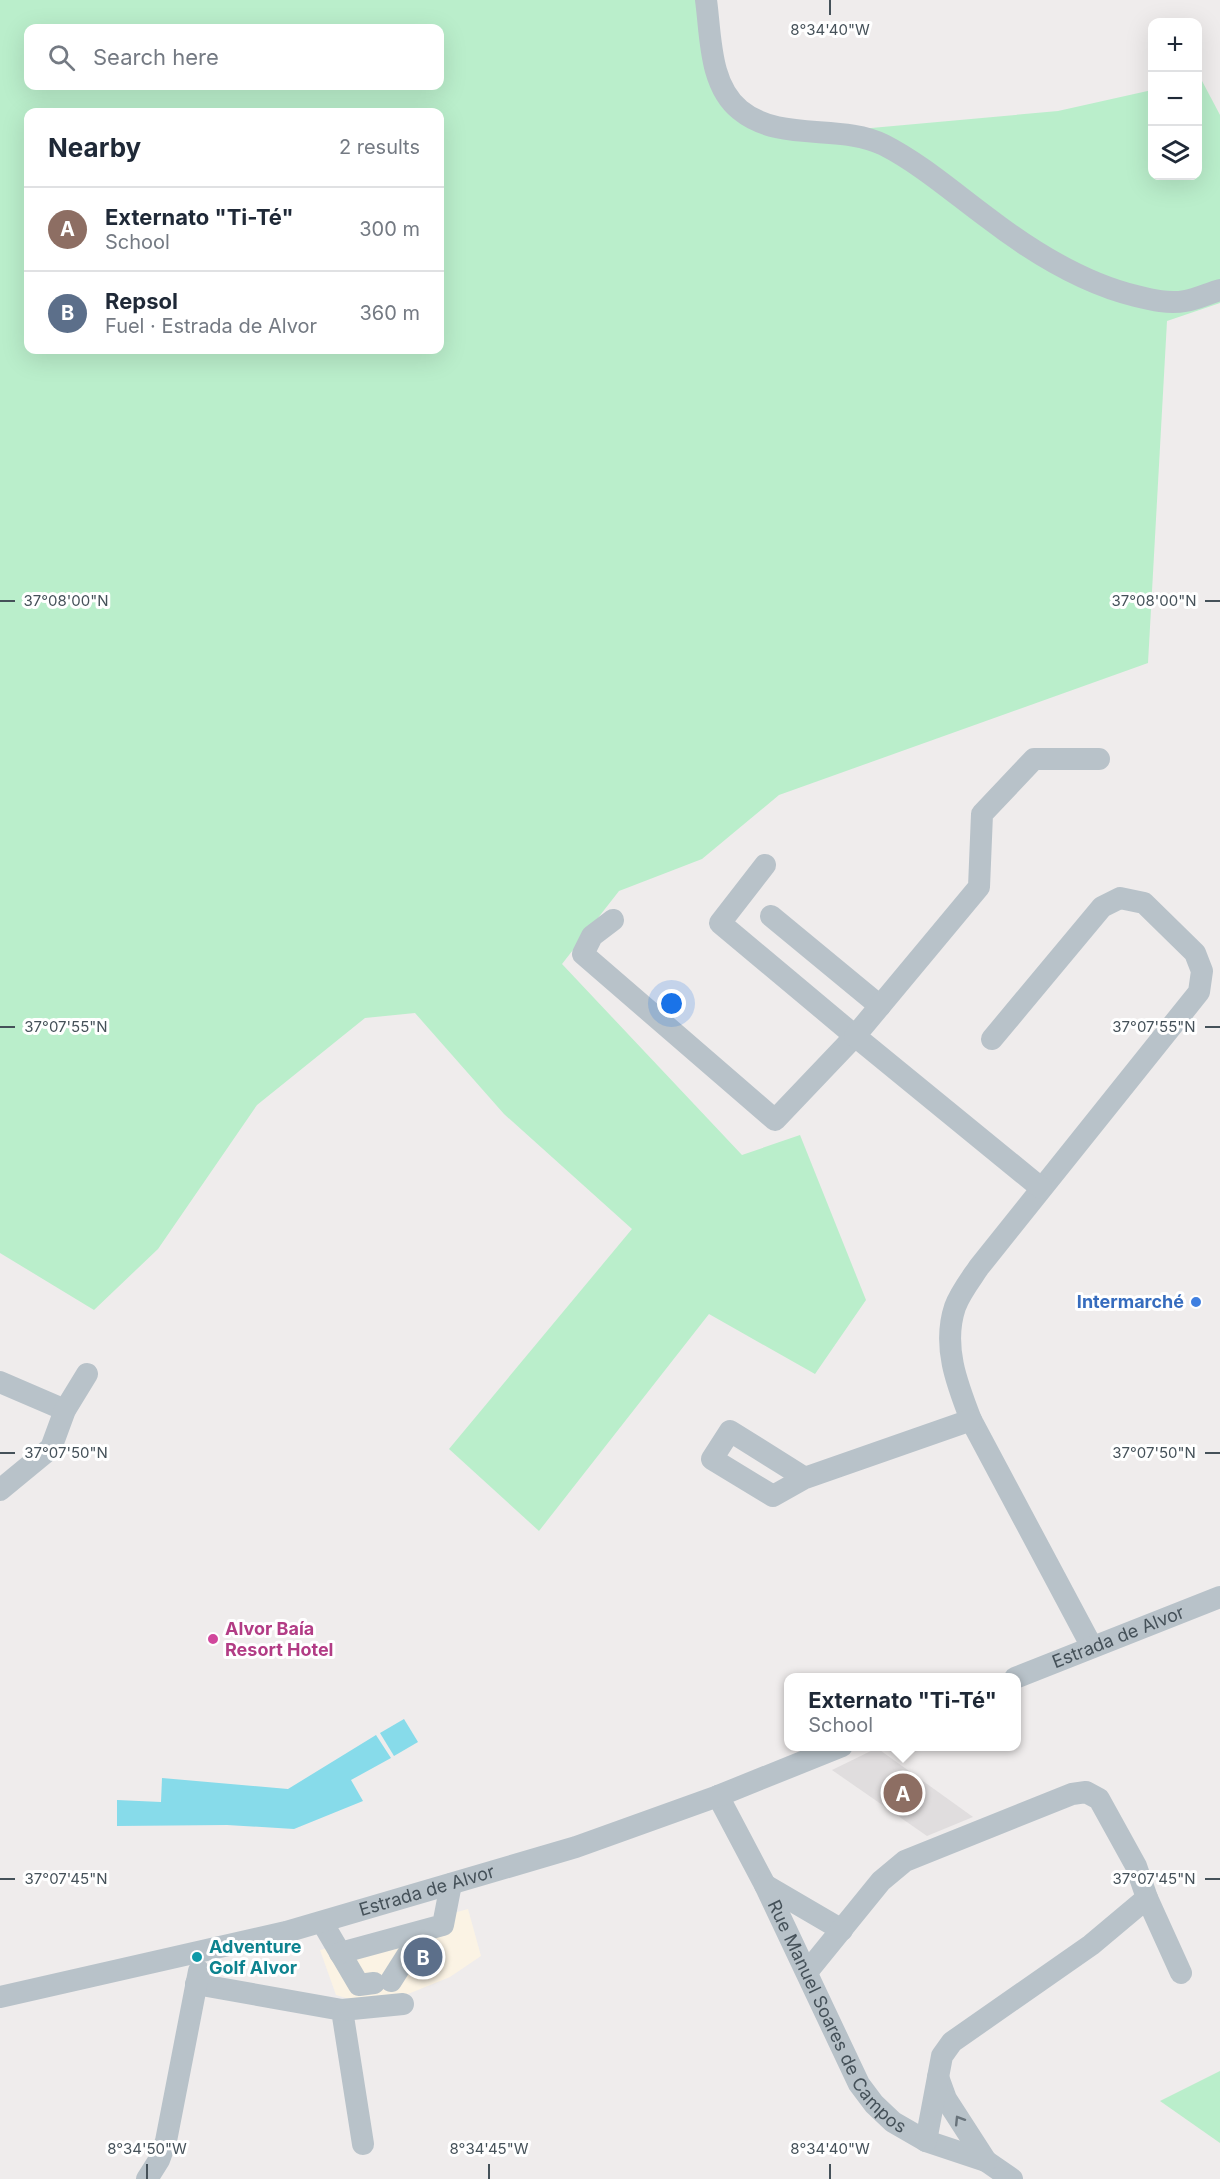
<!DOCTYPE html>
<meta charset="utf-8">
<style>
:root{--surface:#fff;--page:#f2f2f3;--text:#1f2937;--muted:#747a83;--line:#e0e1e3;--accent:#1a79db}
body{margin:0;font-family:Inter,sans-serif;background:var(--page);color:var(--text)}
.controls{position:absolute;right:18px;top:18px;display:grid;overflow:hidden;border-radius:12px;box-shadow:0 6px 24px #0002}
.controls button{width:54px;height:54px;display:grid;place-items:center;padding:0;border:0;border-bottom:2px solid var(--line);background:var(--surface);color:var(--text);font:30px sans-serif}
.you{position:absolute;left:672px;top:1004px;width:21px;height:21px;margin:-15px;border:4px solid #fff;border-radius:50%;background:#1a73e8;box-shadow:0 0 0 9px #1a73e833}
.badge{display:grid;place-items:center;width:39px;height:39px;border-radius:50%;background:var(--accent);color:#fff;font-size:20px;font-weight:700}
.pin{position:absolute;translate:-50% -50%;border:3px solid #fff;box-shadow:0 2px 6px #0006}
.popup{position:absolute;left:784px;top:1673px;width:237px;height:78px;box-sizing:border-box;display:grid;place-content:center;border-radius:12px;background:var(--surface);filter:drop-shadow(0 2px 4px #0005);font-size:20px;white-space:nowrap;color:var(--muted)}
.popup b{font-size:22px;color:var(--text)}
.popup::after{content:'';position:absolute;left:50%;top:100%;margin-left:-12px;border:12px solid transparent;border-top-color:var(--surface)}
.list{margin:0;padding:0;list-style:none}
h2{display:flex;justify-content:space-between;align-items:center;height:78px;margin:0;padding:0 24px;font-size:26px}
h2 small{font-size:20px;font-weight:400;color:var(--muted)}
.list li{display:grid;grid-template-columns:39px 1fr auto;gap:18px;align-items:center;box-sizing:border-box;height:84px;padding:0 24px;border-top:2px solid var(--line)}
.list b{display:block;font-size:22px;white-space:nowrap}
.list p{margin:0;font-size:20px;white-space:nowrap;color:var(--muted)}
.list em{font-size:20px;font-style:normal;color:var(--muted)}
.icon{flex:none;width:33px;height:33px;fill:none;stroke:currentColor;stroke-width:2;stroke-linecap:round;stroke-linejoin:round}
.map{position:relative;flex:none;width:1220px;height:2179px;overflow:hidden}
.search{position:absolute;background:var(--surface);box-shadow:0 6px 24px #0002;left:24px;top:24px;width:420px;height:66px;display:flex;align-items:center;gap:15px;box-sizing:border-box;padding:0 21px;border-radius:12px;color:var(--muted);font-size:22px}
.panel{position:absolute;background:var(--surface);box-shadow:0 6px 24px #0002;left:24px;top:108px;width:420px;height:246px;border-radius:12px}
.map>svg:first-child{display:block}
.commercial{fill:#fbf3e4}
.education{fill:#e0ddde}
.green{fill:#baeecb;fill-rule:evenodd}
.water{fill:#87dbea}
.lines{fill:none;stroke-linecap:round;stroke-linejoin:round}
.minor-tunnel{stroke:#cdcdcf;stroke-width:22;stroke-dasharray:22 11;stroke-linecap:butt}
.minor{stroke:#b8c2c9;stroke-width:22}
.oneway{stroke:#68737b}
.ticks{fill:none;stroke:#455159;stroke-width:2}
.shop-dot{fill:#3f7fe0;stroke:#fff;stroke-width:2}
.hotel-dot{fill:#d1479c;stroke:#fff;stroke-width:2}
.culture-dot{fill:#0f9aa8;stroke:#fff;stroke-width:2}
.labels{text-anchor:middle;stroke-width:6;stroke-linejoin:round;paint-order:stroke}
.shop-label{font-size:18px;font-weight:bold;fill:#366cbe;stroke:#fff;text-anchor:end}
.hotel-label{font-size:18px;font-weight:bold;fill:#b23c85;stroke:#fff;text-anchor:start}
.street-label{font-size:18px;fill:#455159;stroke:#fff}
.culture-label{font-size:18px;font-weight:bold;fill:#0d838f;stroke:#fff;text-anchor:start}
.ticks-label{font-size:15px;text-anchor:middle;fill:#455159;stroke:#fff;stroke-width:6;stroke-linejoin:round;paint-order:stroke}
</style>
<div class="map">
<svg width="1220" height="2179" viewBox="0 0 1220 2179">
<rect width="100%" height="100%" fill="#efecec"/>
<path class="commercial" d="M468,1909L481,1956L450,1977L393,2000H352L336,1995L320,1950Z"/>
<path class="education" d="M877,1748L973,1817L927,1836L832,1770Z"/>
<g class="green">
<path d="M0,0H714L725,74L739,99L766,115L849,130L1058,111L1152,90V176H1198V80L1201,79L1220,115V303L1167,321L1148,663L779,795L702,859L619,891L562,964L742,1155L800,1135L866,1300L815,1374L709,1314L539,1531L449,1449L632,1229L504,1114L415,1013L365,1018L257,1105L158,1249L94,1310L0,1253ZM28,28H440V86H28ZM28,112H440V350H28Z"/>
<path d="M1220,2071V2143L1160,2101Z"/>
</g>
<g class="water">
<path d="M404,1719L418,1742L394,1756L380,1733Z"/>
<path d="M376,1735L391,1758L351,1780L363,1801L294,1829L227,1825L117,1826V1800L161,1802L162,1778L288,1789Z"/>
</g>
<g class="lines">
<path class="minor-tunnel" d="M410,1951L430,1943"/>
<g class="minor">
<path d="M706,0C711,36 709,85 740,110C780,143 840,123 884,145C921,164 954,193 988,218C1031,251 1082,283 1136,296C1152,300 1169,304 1185,301C1197,299 1209,293 1220,290"/>
<path d="M771,916L880,1006"/>
<path d="M613,920L592,936L583,954L775,1120L855,1036L720,923L765,865"/>
<path d="M992,1039L1102,907L1120,898L1144,903L1195,953L1202,971L1199,992L979,1267C971,1279 960,1293 955,1307C942,1346 957,1384 971,1420L1092,1647"/>
<path d="M1041,1188L855,1036L979,887L982,814L1034,759H1099"/>
<path d="M0,1382L65,1410"/>
<path d="M805,1478L773,1496L712,1459L730,1431L805,1478L971,1420"/>
<path d="M0,1490L51,1448L65,1410L87,1374"/>
<path id="s1" d="M1015,1678L1220,1597"/>
<path id="s2" d="M718,1796L765,1885L859,2084L874,2104L893,2122L926,2141L986,2161L1012,2179"/>
<path d="M765,1885L842,1930"/>
<path d="M322,1922L359,1985L374,1983"/>
<path d="M340,1953L443,1925L451,1884"/>
<path d="M807,1972L881,1881L905,1861L1072,1794L1086,1792L1099,1799L1136,1866L1147,1898"/>
<path d="M391,1981L410,1951"/>
<path d="M196,1984L342,2010L363,2144"/>
<path id="s3" d="M0,1997L286,1932L576,1847L718,1796L842,1746"/>
<path d="M342,2010L403,2004"/>
<path d="M938,2077L946,2099L986,2161"/>
<path d="M926,2141L942,2056L952,2042L1091,1945L1147,1898L1181,1973"/>
<path d="M147,2179L159,2160L166,2141L199,1971"/>
</g>
</g>
<defs><path id="oneway-chevron" d="M-2-3.5L2.5 0L-2 3.5" fill="none" stroke-width="1.6" stroke-linecap="round" stroke-linejoin="round" transform="scale(1.5)"/></defs>
<use class="oneway" href="#oneway-chevron" transform="translate(959 2120) rotate(-122)"/>
<path class="ticks" d="M830,0V15M0,601H15M1205,601H1220M0,1027H15M1205,1027H1220M0,1453H15M1205,1453H1220M0,1879H15M1205,1879H1220M147,2164V2179M489,2164V2179M830,2164V2179"/>
<circle class="shop-dot" cx="1196" cy="1302" r="6"/>
<circle class="hotel-dot" cx="213" cy="1639" r="6"/>
<circle class="culture-dot" cx="197" cy="1957" r="6"/>
<g class="labels">
<g class="shop-label">
<text x="1184" y="1308">Intermarché</text>
</g>
<g class="hotel-label">
<text x="225" y="1635">Alvor Baía<tspan x="225" dy="21">Resort Hotel</tspan></text>
</g>
<g class="street-label">
<text dy="6" stroke="none"><textPath href="#s1" startOffset="111">Estrada de Alvor</textPath></text>
<text dy="6" stroke="none"><textPath href="#s3" startOffset="440">Estrada de Alvor</textPath></text>
<text dy="6" stroke="none"><textPath href="#s2" startOffset="252">Rue Manuel Soares de Campos</textPath></text>
</g>
<g class="culture-label">
<text x="209" y="1953">Adventure<tspan x="209" dy="21">Golf Alvor</tspan></text>
</g>
</g>
<g class="ticks-label">
<text x="830" y="35">8°34'40"W</text>
<text x="66" y="606">37°08'00"N</text>
<text x="1154" y="606">37°08'00"N</text>
<text x="66" y="1032">37°07'55"N</text>
<text x="1154" y="1032">37°07'55"N</text>
<text x="66" y="1458">37°07'50"N</text>
<text x="1154" y="1458">37°07'50"N</text>
<text x="66" y="1884">37°07'45"N</text>
<text x="1154" y="1884">37°07'45"N</text>
<text x="147" y="2154">8°34'50"W</text>
<text x="489" y="2154">8°34'45"W</text>
<text x="830" y="2154">8°34'40"W</text>
</g>
</svg>
<div class="controls">
<button>+</button>
<button>−</button>
<button><svg class="icon" aria-label="layers" viewBox="0 0 24 24"><path d="M12 4l9 5-9 5-9-5zM3 14l9 5 9-5"/></svg></button>
</div>
<div class="you"></div>
<div class="pin badge" style="left:903px;top:1793px;background:#8d6e63">A</div>
<div class="popup"><b>Externato &quot;Ti-Té&quot;</b>School</div>
<div class="pin badge" style="left:423px;top:1957px;background:#5c6f8a">B</div>
<div class="search"><svg class="icon" aria-label="search" viewBox="0 0 24 24"><circle cx="10" cy="10" r="6"/><path d="M15 15l6 6"/></svg>Search here</div>
<section class="panel">
<h2>Nearby<small>2 results</small></h2>
<ul class="list">
<li><span class="badge" style="background:#8d6e63">A</span><div><b>Externato &quot;Ti-Té&quot;</b><p>School</p></div><em>300 m</em></li>
<li><span class="badge" style="background:#5c6f8a">B</span><div><b>Repsol</b><p>Fuel · Estrada de Alvor</p></div><em>360 m</em></li>
</ul>
</section>
</div>
